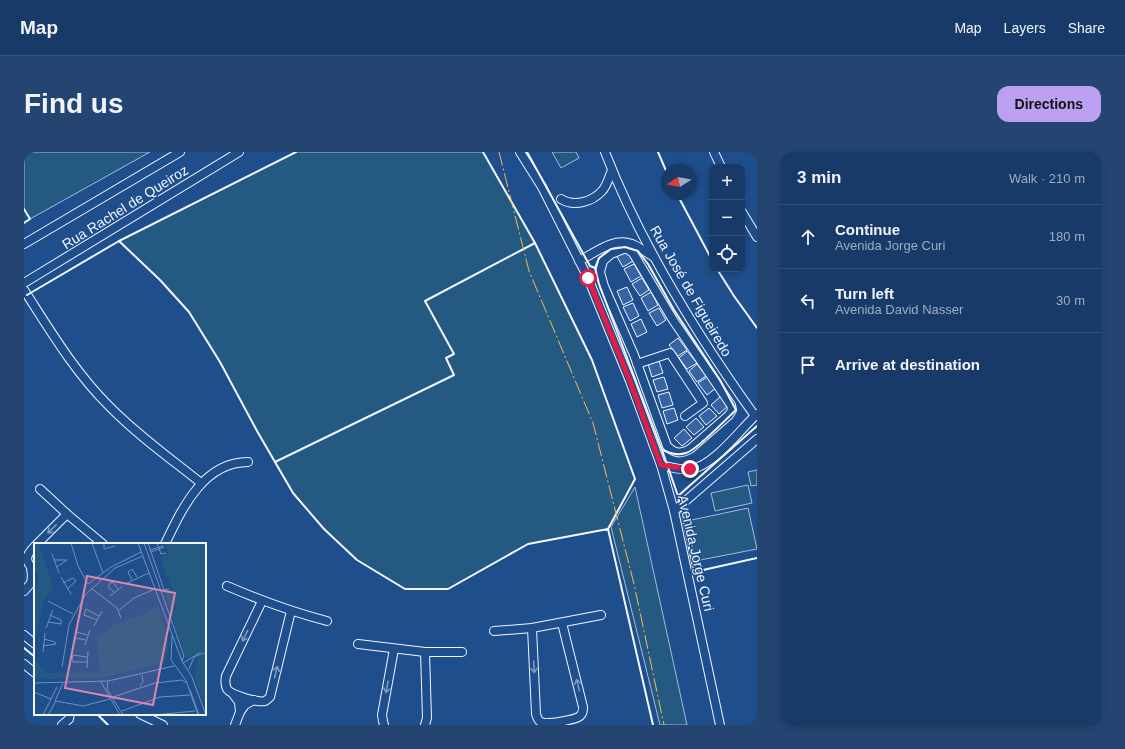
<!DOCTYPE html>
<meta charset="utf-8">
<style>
:root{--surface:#173a69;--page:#244571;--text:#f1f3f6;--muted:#9eadc0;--line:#36547d;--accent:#bca0f2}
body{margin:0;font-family:Helvetica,sans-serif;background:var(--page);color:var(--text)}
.controls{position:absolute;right:12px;top:12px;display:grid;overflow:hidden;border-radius:8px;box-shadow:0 2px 6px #0003}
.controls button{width:36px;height:36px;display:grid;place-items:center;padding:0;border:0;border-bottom:1px solid var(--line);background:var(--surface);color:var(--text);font:20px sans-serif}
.compass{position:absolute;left:637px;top:12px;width:36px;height:36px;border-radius:50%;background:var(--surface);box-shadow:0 2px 6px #0003;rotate:259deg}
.stop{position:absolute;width:12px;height:12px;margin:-9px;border:3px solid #e11d48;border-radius:50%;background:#fff}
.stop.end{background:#e11d48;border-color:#fff;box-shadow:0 1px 4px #0008}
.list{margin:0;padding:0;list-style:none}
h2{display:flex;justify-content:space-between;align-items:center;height:52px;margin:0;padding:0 16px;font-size:17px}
h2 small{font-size:13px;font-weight:400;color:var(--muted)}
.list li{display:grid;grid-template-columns:26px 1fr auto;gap:12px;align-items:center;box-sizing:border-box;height:64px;padding:0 16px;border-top:1px solid var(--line)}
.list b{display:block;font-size:15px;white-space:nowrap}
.list p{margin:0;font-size:13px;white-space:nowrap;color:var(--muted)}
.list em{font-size:13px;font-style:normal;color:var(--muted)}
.icon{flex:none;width:22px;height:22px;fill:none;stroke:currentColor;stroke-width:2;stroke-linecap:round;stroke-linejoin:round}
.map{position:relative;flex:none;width:733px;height:573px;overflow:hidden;border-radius:12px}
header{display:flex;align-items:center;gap:24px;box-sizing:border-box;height:56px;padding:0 20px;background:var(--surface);border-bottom:1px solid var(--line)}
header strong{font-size:19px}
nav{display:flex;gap:22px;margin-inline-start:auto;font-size:14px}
.intro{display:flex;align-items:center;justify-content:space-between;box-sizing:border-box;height:96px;padding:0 24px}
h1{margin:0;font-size:28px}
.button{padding:10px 18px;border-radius:12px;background:var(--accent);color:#111;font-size:14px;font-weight:700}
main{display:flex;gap:24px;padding:0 24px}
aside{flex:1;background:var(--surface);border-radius:12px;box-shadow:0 2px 6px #0003}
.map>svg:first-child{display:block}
.green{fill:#245a82;stroke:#a8bbd7}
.building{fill:#3563a3;stroke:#f2f6ff}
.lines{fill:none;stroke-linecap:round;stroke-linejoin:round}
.minor-casing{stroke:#f2f6ff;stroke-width:10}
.minor{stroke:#1f4e8c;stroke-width:8}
.wall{stroke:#f2f6ff;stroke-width:2}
.power{stroke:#ffb74d;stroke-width:1;stroke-dasharray:14 3 2 3;stroke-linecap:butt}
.oneway{stroke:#7e9ac0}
.route{stroke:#e11d48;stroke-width:5}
.labels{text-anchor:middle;stroke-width:3;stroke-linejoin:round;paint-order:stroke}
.street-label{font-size:14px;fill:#f2f6ff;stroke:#1f4e8c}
.inset-road{fill:none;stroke:#7391ba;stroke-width:1}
.view{fill:#da87ad;fill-opacity:0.15;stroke:#da87ad;stroke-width:2}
.inset-edge{fill:none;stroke:#f2f6ff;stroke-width:2}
</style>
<header>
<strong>Map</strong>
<nav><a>Map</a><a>Layers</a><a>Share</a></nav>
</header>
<div class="intro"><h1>Find us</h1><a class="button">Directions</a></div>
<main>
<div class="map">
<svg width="733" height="573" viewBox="0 0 733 573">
<rect width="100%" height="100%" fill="#1f4e8c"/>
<g class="green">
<path d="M0,0H126L6,67L0,57Z"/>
<path d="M272,0H459L511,91L568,208L611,327L584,377L504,392L424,437H381L333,408L300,377L269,341L233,279L196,210L165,160L136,128L95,89Z"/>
<path d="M528,0H552L555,6L537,16Z"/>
<path d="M733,318V333L727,334L724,320Z"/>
<path d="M724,333L728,351L691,359L687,341Z"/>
<path d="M611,335L663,573H636L587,375Z"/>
<path d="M724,356L733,397L671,409L663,369Z"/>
</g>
<g class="building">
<path d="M602,97L609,109L599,115L592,103Z"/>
<path d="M610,112L617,124L607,130L600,117Z"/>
<path d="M618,126L625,138L616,144L608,132Z"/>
<path d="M603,135L609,148L599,153L593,139Z"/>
<path d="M627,140L634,153L624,159L617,146Z"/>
<path d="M609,151L615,164L606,169L599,155Z"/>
<path d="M635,156L642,168L633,174L625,161Z"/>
<path d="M617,167L623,180L613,185L607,172Z"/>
<path d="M654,186L663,198L654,204L645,193Z"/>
<path d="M663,199L673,211L663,217L655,206Z"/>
<path d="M635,209L639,221L628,225L624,212Z"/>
<path d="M673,212L682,224L673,230L665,219Z"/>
<path d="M640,225L644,237L633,240L629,228Z"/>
<path d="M683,225L692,236L683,243L674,231Z"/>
<path d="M645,240L649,253L638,256L634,243Z"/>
<path d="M697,244L705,253L695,262L687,253Z"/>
<path d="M650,256L654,268L643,272L639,259Z"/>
<path d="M685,256L693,264L682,273L675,264Z"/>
<path d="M672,266L680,275L670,283L662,275Z"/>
<path d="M660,277L668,286L658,294L650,286Z"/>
</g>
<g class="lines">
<g class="minor-casing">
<g id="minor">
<path d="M496,0L518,35L564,126L606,229L637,313L650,359L696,573"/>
<path d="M581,0C617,93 673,183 731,264"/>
<path d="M690,0L697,15"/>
<path d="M537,47C550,55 568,50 578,39C583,34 585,25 588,18"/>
<path d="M718,60L733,85"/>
<path d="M0,92L156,0"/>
<path d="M602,96L609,101L649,168L707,253L708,258L705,263L666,297C657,302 651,302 643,294L610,203L580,134L576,120L579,109L587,102Z"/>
<path d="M555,109C571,101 589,85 608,92C615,95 623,101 630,105"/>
<path d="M0,131L215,0"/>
<path d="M0,138C26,178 50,219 84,253C112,282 146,306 177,331"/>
<path d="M613,212L646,201L679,251L661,264"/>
<path d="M637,313C646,315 658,319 668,317C690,313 716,278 733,262"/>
<path d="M16,337L43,362L79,392"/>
<path d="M650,359L733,287"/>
<path d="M13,392L43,362"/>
<path d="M141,392C158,357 179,310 224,310"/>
<path d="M11,394C1,404 0,409 11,419"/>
<path d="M7,416L8,424L7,431L11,430"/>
<path d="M203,434C236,448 268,460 303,469"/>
<path d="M0,439L7,431"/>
<path d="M238,449L202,524C201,529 201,533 203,537C207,543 234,551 241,549C243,548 244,547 246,545L267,459"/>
<path d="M508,476L512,562C513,565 514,569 517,570C522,573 551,568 556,564C559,561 559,559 559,555L538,471"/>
<path d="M470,479L508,476L577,463"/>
<path d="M0,483L11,492"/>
<path d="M334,492L401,500H438"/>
<path d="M0,512L11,521"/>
<path d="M209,542L215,550L216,560L221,553L230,548"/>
<path d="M116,562L139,573"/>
<path d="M38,573L45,567L46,562"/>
<path d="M211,573L216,560"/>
<path d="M360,573L359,569L358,563L370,497"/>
<path d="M401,573L403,566L401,500"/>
</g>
</g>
<use href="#minor" class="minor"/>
<g class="wall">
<path d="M459,0L511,91H510"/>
<path d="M503,0L566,114L571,116L572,115"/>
<path d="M634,0L643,21"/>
<path d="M653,42L688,108"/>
<path d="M0,57L6,67L0,71"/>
<path d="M511,91L568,208L611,327L584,377L504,392L424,437H381L333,408L300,377L269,341L251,310L430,223L422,206L430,202L401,149Z"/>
<path d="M601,95L614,99L624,112L650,158L696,228L712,258C703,266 672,299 662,301C654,304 646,301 638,298L575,132L571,116L575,106L587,97Z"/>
<path d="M693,117L710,144L733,176"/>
<path d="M3,143L95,89L96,90"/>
<path d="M733,274L654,344L670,420L733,406"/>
<path d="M638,298L654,344L655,343"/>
<path d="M252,310H251L233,279L196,210L165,160L136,128L95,89L272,0"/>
<path d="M582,378L584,377L629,573"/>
<path d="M0,496L11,505"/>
<path d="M73,562L84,573"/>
</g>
<path class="power" d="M475,0L505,119L569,271L610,432L640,573"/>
</g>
<defs><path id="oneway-shaft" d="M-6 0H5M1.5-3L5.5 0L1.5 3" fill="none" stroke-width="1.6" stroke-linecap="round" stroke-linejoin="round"/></defs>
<g class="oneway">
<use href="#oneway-shaft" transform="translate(28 377) rotate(135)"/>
<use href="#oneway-shaft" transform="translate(221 484) rotate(115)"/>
<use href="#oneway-shaft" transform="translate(510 515) rotate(87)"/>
<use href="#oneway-shaft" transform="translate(252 520) rotate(-76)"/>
<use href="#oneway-shaft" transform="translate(554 533) rotate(-104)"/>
<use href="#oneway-shaft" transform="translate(363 535) rotate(100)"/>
</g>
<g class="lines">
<path class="route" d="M564,126L606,229L637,313L666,317"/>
</g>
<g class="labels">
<g class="street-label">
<text transform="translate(101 55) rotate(-32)" y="5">Rua Rachel de Queiroz</text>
<text transform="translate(667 139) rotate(60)" y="5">Rua José de Figueiredo</text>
<text transform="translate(672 401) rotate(77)" y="5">Avenida Jorge Curi</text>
</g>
</g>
<g transform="translate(10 391)">
<rect width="172" height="172" fill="#1f4e8c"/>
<path d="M0,0H5L19,44L9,59L0,100V53L5,35L0,26ZM131,0H172V107L152,115L130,49L138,46L126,14L135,11ZM124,62L134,97V109L130,119L73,134L0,136V115L13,130L66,129L63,95L81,81L112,71ZM172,110V165L161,135L164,114Z" fill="#245a82"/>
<path class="inset-road" d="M37,0L44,23L54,41L77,24L107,9M58,0L69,30M70,0V6L81,3M104,0L148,118L158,134L172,172M110,0L150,113L148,118M114,0L130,47L135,46M123,0L127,11L132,10M116,7L129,3M117,9L130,4M18,11L25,30M20,17H33L23,24M27,34L37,51M98,37L94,29L98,26L103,34M29,40L39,35L42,38L33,46M93,40L115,30M57,45L83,65L87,75M80,49L74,44L76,40L79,39L84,46M76,53L89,43M14,58L39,71M85,67L100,55L121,46M63,77L50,72L52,66L65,73M14,79L27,81V77L16,72M60,83L68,68M12,85L19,67M138,93L137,117L153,139M52,97L41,95L42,89L54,92M51,102L56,87M9,103L22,101L21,99L10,96M9,109L11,90M53,119H39L38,117L39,112L53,114M149,120L167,109M28,124L35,82L51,52L81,25L109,13M53,125L54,108M155,126L160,114L172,109M74,138L73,146L89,172M67,139L86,172M0,140L74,138L140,123M106,143L109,139L108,132M156,147L165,172M0,149L17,156M79,154L121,140L148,137L153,140L164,172M21,158L29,140M88,168L126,154L156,152M9,172L23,144M14,172L22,158L49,163L76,156M120,172L161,168"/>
<path class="view" d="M53,33L141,50L119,162L31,145Z"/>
<rect width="172" height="172" class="inset-edge"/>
</g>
</svg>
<div class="controls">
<button>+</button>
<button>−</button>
<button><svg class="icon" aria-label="locate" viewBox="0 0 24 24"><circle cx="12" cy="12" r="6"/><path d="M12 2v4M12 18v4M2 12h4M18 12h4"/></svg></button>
</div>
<svg class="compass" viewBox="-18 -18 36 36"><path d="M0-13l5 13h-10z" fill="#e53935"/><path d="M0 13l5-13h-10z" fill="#9eadc0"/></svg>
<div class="stop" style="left:564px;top:126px"></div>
<div class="stop end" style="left:666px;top:317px"></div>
</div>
<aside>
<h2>3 min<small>Walk · 210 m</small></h2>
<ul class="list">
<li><svg class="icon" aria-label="ahead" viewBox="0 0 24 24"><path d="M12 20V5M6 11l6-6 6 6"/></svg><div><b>Continue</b><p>Avenida Jorge Curi</p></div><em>180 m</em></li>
<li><svg class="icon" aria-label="left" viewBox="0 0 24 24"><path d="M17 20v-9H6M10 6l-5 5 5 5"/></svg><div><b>Turn left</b><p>Avenida David Nasser</p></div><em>30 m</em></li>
<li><svg class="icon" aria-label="arrive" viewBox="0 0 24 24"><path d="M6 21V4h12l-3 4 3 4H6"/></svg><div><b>Arrive at destination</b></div></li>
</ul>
</aside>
</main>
